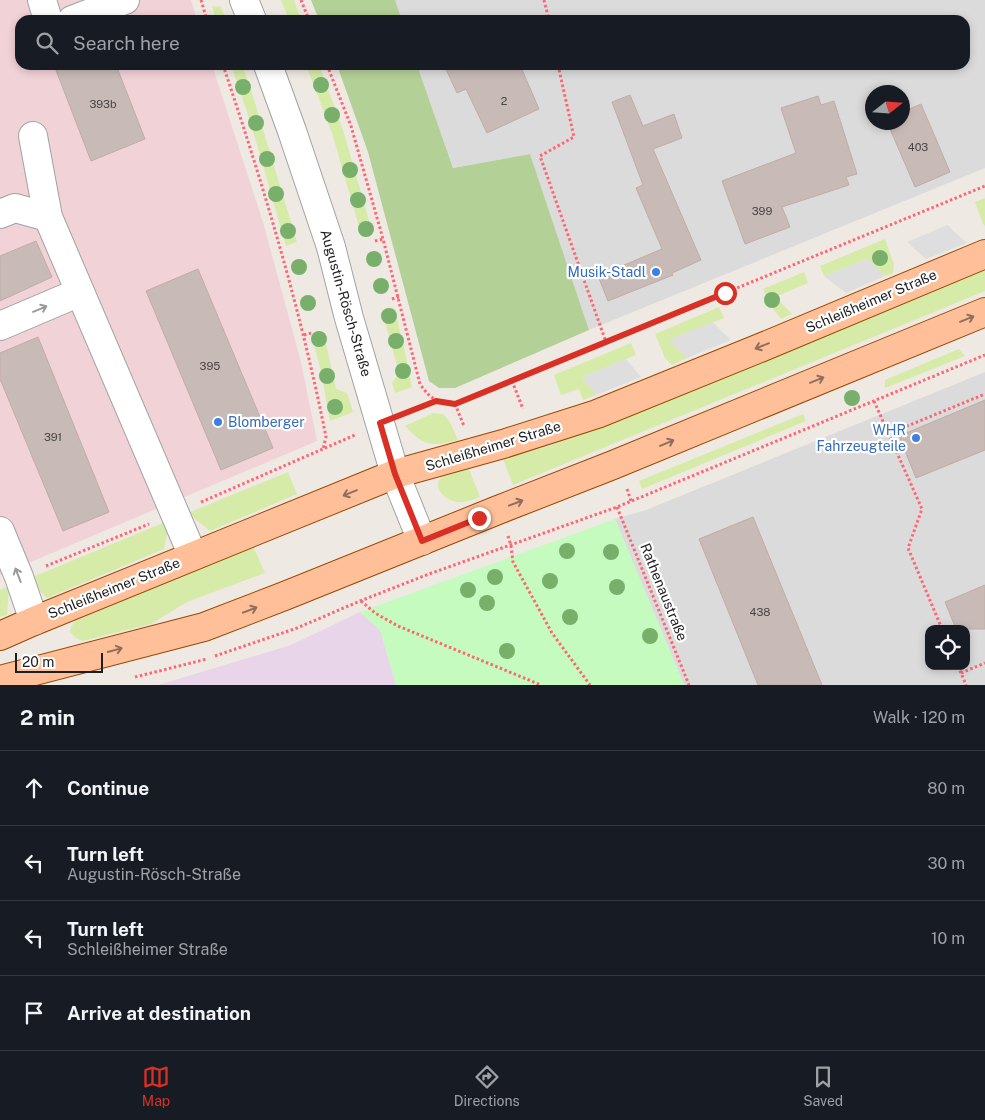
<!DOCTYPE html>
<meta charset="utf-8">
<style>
:root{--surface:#171b24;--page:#20242c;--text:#f1f3f6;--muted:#9ea1a6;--line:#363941;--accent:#d93025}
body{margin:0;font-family:"Public Sans",sans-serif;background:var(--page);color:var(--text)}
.controls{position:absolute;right:15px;bottom:15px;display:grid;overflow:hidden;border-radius:10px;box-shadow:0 2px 8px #0003}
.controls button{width:45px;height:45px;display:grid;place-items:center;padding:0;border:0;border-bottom:1px solid var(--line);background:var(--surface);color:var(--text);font:25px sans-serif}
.compass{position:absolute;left:865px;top:85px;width:45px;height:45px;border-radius:50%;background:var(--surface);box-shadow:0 2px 8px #0003;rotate:73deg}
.scale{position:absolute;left:15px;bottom:12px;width:88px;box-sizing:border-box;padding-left:5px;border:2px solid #1e1e1e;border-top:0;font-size:14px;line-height:18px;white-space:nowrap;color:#1e1e1e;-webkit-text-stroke:4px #fff;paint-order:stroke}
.stop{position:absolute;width:15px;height:15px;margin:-11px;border:4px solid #d93025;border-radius:50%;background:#fff}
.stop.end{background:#d93025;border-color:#fff;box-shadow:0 1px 5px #0008}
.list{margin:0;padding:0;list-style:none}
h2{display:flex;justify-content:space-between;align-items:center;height:65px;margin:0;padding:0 20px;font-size:21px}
h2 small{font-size:16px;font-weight:400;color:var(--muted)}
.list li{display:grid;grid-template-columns:32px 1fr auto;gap:15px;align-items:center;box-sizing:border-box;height:75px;padding:0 20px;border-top:1px solid var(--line)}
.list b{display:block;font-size:19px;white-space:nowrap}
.list p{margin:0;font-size:16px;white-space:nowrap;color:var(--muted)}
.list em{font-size:16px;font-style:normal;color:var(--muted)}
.icon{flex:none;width:28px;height:28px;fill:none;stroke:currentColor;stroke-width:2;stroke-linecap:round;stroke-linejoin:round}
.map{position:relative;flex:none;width:985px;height:685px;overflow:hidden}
.search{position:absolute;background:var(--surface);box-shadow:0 2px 8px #0003;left:15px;right:15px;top:15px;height:55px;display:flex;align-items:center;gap:12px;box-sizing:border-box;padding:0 18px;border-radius:15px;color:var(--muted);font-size:19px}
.sheet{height:365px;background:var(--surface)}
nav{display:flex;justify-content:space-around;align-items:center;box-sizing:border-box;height:70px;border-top:1px solid var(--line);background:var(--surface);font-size:14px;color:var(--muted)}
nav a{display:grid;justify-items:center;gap:2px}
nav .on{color:var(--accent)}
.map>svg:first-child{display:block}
.residential{fill:#dcdbdb;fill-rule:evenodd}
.commercial{fill:#f1d2d7}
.industrial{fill:#e8d5e9}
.grass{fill:#d6eba7}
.forest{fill:#b3d097}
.park{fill:#c6fbbf}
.parking{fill:#dedede}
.building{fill:#c7bab7;stroke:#c1aca5}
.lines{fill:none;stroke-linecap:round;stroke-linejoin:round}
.minor-casing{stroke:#a2a2a2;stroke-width:30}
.major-casing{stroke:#984800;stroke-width:30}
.path{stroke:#fe6674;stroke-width:3;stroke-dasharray:2.5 2.5;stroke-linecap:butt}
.minor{stroke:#fff;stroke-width:28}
.major{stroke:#ffbf99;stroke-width:28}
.tree{fill:#77af6b}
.oneway{stroke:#9a9a9a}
.oneway2{stroke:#8e6e5c}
.route{stroke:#d93025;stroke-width:6}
.shop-dot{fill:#3f7fe0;stroke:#fff;stroke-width:2}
.labels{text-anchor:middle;stroke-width:4.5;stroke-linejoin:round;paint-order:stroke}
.number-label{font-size:11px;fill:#484544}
.shop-label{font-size:14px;fill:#366cbe;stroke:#fff;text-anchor:end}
.street-label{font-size:14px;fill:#1e1e1e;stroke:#fff}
</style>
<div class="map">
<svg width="985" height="685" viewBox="0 0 985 685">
<rect width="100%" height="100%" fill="#efe9e3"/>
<g class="residential">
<path d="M395,0H985V168L589,330L530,154L453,168L417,65H965V20H402ZM872,92H902V122H872Z"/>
<path d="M985,372V685H684L615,519L646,510ZM929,629H966V666H929Z"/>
</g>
<path class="commercial" d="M0,0H191L197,20H20V65H212L263,222L301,362L317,441L0,575Z"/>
<path class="industrial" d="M360,612L380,629L396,685H158L291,645Z"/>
<g class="grass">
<path d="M281,0H294L301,20H289Z"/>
<path d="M212,6L221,7L226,20H216Z"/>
<path d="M231,65H242L252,93L297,242L286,246L251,124Z"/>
<path d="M306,65H319L343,130L373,234L362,237L332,133Z"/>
<path d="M985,198V226L983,224L975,202Z"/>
<path d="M885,239L894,264L893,273L885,276L867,259L824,276L820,266Z"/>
<path d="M985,268V291L513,485L503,459L549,446Z"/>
<path d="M804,272L808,283L775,297L792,314L781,319L769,303L763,289Z"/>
<path d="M719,307L724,318L669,340L687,358L672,365L665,358L655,334Z"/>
<path d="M394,308L404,347L412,387L395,393L392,383L399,373L382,311Z"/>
<path d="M324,334L336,389L347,393L353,412L330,421L321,371L312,337Z"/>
<path d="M631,343L636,355L582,377L596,395L583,400L579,389L561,395L554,375Z"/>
<path d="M959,349L965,356L885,388V380Z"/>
<path d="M433,413L443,414L450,422L458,440C432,447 423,446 405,426Z"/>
<path d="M803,414L806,421L642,489L639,481Z"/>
<path d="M469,469L480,497C472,500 465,503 457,502C443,500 429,483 445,475C452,471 462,471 469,469Z"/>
<path d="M288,472L297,494L210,531L188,513Z"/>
<path d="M170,520L164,549L47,598L28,579Z"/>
<path d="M253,546L265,573L187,602L151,624L82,641L76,638L70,632L71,627L75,621Z"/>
<path d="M9,586L7,615L0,617V590Z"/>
</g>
<g class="forest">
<path d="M311,0H395L402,20H319Z"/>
<path d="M337,65H417L453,168L530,154L589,330L455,388H439L429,381L368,152Z"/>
</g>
<path class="park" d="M615,519L684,685H396L380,630L360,612Z"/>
<g class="parking">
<path d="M947,225L967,243L926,259L907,242Z"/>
<path d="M867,259L885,276L846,293L824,276Z"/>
<path d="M712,322L731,340L687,358L668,340Z"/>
<path d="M626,359L641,377L596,395L582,377Z"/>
</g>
<g class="building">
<path d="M54,65H116L145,139L91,161Z"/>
<path d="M444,65H520L539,109L487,133L466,89L457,93Z"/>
<path d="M630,95L643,126L674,114L682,138L653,149L701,260L672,273L673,275L608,301L598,276L662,249L636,188L643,185L612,102Z"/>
<path d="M818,96L821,105L834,101L857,174L846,177L849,185L782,207L790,227L745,244L722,181L796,153L781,108Z"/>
<path d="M921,104L950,172L915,187L887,122H902V112Z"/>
<path d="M36,241L52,277L0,301V256Z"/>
<path d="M198,269L273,448L221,470L146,291Z"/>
<path d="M38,337L109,512L63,531L0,379V353Z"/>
<path d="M985,400V450L916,478L899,436Z"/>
<path d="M753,517L822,685H758L699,539Z"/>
<path d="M985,585V629H956L945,602Z"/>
</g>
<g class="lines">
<g class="minor-casing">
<g id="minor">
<path d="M42,0L48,20"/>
<path d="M244,0L252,20"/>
<path d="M72,20L125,0"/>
<path d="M268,65L292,131L331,247L349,318L395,474L422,541"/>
<path d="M33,136L48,217L193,556"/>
<path d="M0,214L15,208L48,217"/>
<path d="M0,326L80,292"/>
<path d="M0,531L19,577L34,621"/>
</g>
</g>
<g class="major-casing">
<g id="major">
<path d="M0,636L34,621L395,474L503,444L597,414L760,348L985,254"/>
<path d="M0,680L204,627L287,595L498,510L613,465L985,312"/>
</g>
</g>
<g class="path">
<path d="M201,0L207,20"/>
<path d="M301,0L309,20"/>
<path d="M544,0L549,20"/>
<path d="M223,65C264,187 301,311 326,437L323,449"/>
<path d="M327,65L351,126L383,239L420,384C431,400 436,401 455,404L985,186"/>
<path d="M558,65L574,137L540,156L606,342"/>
<path d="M375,241L383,239"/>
<path d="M392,299L399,297"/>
<path d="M304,335L311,333"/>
<path d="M512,381L523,409"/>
<path d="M874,401L922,509L908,548L942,629"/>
<path d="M455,404L464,426"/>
<path d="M407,412L436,401"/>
<path d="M888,434L985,394"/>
<path d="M627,489L631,501"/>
<path d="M201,502L355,435"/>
<path d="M617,507L689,685"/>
<path d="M508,536L511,546L513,562L552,633L590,685"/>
<path d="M46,566L149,524"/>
<path d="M361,601L375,613L398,626L541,685"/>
<path d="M215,656L297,628L360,601L429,574L617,507L985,355"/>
<path d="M958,666L966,685"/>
<path d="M961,673L985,663"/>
<path d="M135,677L207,659"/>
</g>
<use href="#minor" class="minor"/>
<use href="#major" class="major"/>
</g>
<g class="tree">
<circle cx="321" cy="85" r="8"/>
<circle cx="243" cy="87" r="8"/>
<circle cx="332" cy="115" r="8"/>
<circle cx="256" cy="123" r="8"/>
<circle cx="267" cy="159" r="8"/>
<circle cx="350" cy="170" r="8"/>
<circle cx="276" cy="194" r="8"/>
<circle cx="358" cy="200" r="8"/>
<circle cx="366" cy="229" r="8"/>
<circle cx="288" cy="231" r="8"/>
<circle cx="880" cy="258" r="8"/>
<circle cx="374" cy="259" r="8"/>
<circle cx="299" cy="267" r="8"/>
<circle cx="381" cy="286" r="8"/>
<circle cx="772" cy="300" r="8"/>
<circle cx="308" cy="303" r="8"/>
<circle cx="389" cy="316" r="8"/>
<circle cx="319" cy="339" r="8"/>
<circle cx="396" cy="341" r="8"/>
<circle cx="403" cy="371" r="8"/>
<circle cx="327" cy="376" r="8"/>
<circle cx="852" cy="398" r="8"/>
<circle cx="335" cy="407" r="8"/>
<circle cx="567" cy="551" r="8"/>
<circle cx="611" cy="552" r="8"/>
<circle cx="495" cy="577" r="8"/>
<circle cx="550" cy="581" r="8"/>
<circle cx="617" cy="587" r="8"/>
<circle cx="468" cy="590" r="8"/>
<circle cx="487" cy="603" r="8"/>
<circle cx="570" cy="617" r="8"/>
<circle cx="650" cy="636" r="8"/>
<circle cx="507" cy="651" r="8"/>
</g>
<defs><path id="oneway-shaft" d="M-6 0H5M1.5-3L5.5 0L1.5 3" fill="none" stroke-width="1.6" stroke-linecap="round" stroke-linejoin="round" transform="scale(1.25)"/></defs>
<g class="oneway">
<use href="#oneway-shaft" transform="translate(40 309) rotate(-23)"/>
<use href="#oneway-shaft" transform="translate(18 575) rotate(-111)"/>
</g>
<g class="oneway2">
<use href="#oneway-shaft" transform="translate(967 319) rotate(-22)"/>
<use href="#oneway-shaft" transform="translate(762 346) rotate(158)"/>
<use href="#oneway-shaft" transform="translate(817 380) rotate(-22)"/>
<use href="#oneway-shaft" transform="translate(667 443) rotate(-23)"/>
<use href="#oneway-shaft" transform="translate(350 493) rotate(158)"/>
<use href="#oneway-shaft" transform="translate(516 503) rotate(-21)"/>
<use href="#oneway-shaft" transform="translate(250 610) rotate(-21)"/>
<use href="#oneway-shaft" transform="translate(115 650) rotate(-15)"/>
</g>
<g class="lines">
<path class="route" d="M479,518L422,541L395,474L380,423L436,401L455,404L725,293"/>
</g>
<g class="shop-dot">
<circle cx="656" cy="272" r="5"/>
<circle cx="218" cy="422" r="5"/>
<circle cx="916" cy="438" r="5"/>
</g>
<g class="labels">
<g class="number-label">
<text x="504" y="105">2</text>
<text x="103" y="108">393b</text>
<text x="918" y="151">403</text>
<text x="762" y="215">399</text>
<text x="210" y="370">395</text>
<text x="53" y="441">391</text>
<text x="760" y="616">438</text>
</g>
<g class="shop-label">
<text x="646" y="277">Musik-Stadl</text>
<text x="228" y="427" text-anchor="start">Blomberger</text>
<text x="906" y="435">WHR<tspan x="906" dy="16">Fahrzeugteile</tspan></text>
</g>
<g class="street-label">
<text transform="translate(871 301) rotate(-23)" y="5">Schleißheimer Straße</text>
<text transform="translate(346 303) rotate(74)" y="5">Augustin-Rösch-Straße</text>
<text transform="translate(493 446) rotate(-17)" y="5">Schleißheimer Straße</text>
<text transform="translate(114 588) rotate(-22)" y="5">Schleißheimer Straße</text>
<text transform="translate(664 592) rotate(68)" y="5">Rathenaustraße</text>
</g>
</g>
</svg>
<div class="controls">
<button><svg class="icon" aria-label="locate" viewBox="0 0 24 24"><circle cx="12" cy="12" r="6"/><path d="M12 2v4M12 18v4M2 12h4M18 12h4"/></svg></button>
</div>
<svg class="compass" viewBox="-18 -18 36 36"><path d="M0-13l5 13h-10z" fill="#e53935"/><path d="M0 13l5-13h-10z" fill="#9ea1a6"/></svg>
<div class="scale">20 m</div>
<div class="stop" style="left:725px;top:293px"></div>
<div class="stop end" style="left:479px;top:518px"></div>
<div class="search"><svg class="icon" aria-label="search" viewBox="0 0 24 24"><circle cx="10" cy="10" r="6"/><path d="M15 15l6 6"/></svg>Search here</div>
</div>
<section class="sheet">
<h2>2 min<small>Walk · 120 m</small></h2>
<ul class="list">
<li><svg class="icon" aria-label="ahead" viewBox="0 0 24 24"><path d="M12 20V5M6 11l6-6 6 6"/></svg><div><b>Continue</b></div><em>80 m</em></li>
<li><svg class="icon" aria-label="left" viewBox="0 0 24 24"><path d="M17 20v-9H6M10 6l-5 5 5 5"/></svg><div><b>Turn left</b><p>Augustin-Rösch-Straße</p></div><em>30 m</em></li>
<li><svg class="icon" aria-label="left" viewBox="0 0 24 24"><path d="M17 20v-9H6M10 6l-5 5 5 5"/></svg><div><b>Turn left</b><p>Schleißheimer Straße</p></div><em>10 m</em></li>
<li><svg class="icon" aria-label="arrive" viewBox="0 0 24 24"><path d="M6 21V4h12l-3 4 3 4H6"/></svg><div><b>Arrive at destination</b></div></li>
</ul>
</section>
<nav>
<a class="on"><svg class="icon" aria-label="map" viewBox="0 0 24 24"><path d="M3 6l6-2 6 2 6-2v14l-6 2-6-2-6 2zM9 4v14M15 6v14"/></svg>Map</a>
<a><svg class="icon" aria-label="directions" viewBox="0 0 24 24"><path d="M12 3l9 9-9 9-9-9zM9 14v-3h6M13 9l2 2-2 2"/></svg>Directions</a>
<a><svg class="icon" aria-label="saved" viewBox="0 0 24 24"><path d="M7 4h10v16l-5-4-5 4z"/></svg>Saved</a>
</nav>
